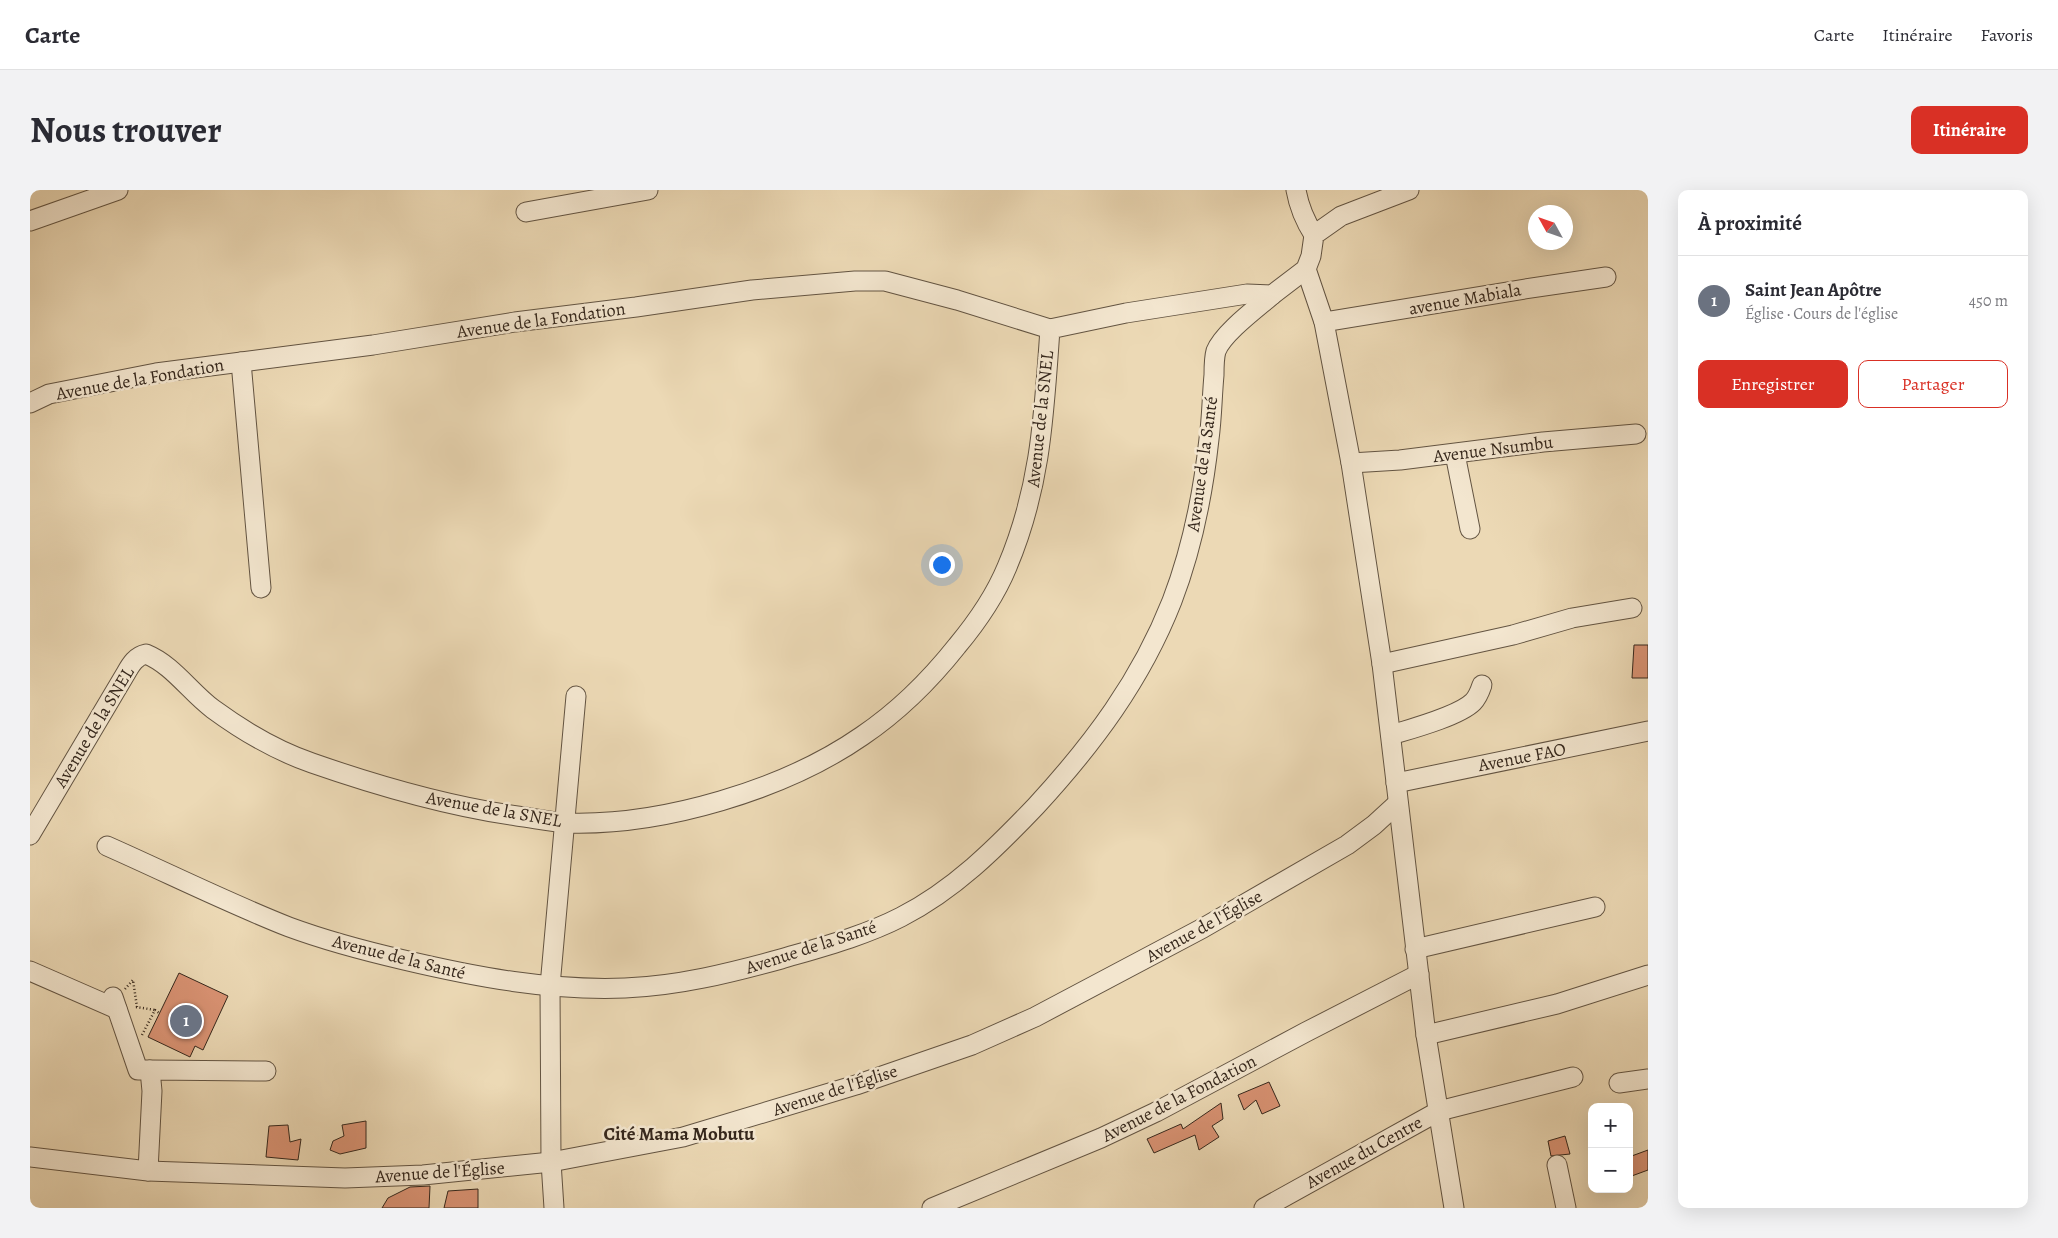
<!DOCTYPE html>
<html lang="fr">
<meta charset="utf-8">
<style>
:root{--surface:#fff;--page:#f2f2f3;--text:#2b2b33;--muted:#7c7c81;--line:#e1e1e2;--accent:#d93025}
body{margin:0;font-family:Alegreya,serif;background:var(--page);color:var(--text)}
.controls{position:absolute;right:15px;bottom:15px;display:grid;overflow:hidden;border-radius:10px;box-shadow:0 5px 20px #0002}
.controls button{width:45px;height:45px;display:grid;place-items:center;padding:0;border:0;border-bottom:1px solid var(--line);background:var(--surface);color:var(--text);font:25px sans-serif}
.compass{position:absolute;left:1498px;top:15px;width:45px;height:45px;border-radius:50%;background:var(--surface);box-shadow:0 5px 20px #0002;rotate:310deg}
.you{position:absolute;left:911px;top:374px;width:18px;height:18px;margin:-12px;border:4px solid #fff;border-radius:50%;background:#1a73e8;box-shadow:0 0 0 8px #1a73e833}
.badge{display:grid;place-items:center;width:32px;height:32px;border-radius:50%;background:var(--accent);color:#fff;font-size:16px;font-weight:700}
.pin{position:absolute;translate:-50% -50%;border:2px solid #fff;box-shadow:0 1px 5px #0006}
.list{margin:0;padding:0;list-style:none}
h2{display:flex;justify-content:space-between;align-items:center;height:65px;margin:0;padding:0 20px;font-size:21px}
h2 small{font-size:16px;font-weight:400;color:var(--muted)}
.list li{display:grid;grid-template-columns:32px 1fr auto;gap:15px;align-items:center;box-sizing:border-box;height:90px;padding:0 20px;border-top:1px solid var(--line)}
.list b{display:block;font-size:19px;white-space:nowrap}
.list p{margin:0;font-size:16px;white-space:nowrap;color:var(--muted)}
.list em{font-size:16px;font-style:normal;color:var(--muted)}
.actions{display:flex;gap:10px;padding:15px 20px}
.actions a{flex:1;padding:11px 0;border:1px solid var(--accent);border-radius:10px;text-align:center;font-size:18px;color:var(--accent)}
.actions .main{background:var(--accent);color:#fff}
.map{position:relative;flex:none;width:1618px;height:1018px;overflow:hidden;border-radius:10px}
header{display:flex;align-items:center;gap:30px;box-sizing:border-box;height:70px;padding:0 25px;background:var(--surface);border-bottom:1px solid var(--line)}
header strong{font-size:24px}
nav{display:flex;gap:28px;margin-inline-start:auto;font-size:18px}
.intro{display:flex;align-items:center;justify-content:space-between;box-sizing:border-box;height:120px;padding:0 30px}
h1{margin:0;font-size:35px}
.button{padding:12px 22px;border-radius:10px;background:var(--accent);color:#fff;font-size:18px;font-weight:700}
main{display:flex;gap:30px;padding:0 30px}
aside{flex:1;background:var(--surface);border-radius:10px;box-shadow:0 5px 20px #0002}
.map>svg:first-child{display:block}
.building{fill:#da9374;stroke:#35271c}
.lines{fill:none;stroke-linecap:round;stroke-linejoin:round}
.minor-casing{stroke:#635442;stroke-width:21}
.path{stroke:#35271c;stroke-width:2.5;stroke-dasharray:1 2.5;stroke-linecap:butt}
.minor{stroke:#f3e6cf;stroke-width:19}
.labels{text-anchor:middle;stroke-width:5;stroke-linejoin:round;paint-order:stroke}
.street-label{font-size:18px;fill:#35271c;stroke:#f3e6cf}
.neighbourhood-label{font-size:19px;font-weight:bold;fill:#35271c;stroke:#f3e6cf}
</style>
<header>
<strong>Carte</strong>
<nav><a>Carte</a><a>Itinéraire</a><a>Favoris</a></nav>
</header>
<div class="intro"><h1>Nous trouver</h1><a class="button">Itinéraire</a></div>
<main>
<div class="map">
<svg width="1618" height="1018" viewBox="0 0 1618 1018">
<rect width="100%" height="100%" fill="#ecd9b5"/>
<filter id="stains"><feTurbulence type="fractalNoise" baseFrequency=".004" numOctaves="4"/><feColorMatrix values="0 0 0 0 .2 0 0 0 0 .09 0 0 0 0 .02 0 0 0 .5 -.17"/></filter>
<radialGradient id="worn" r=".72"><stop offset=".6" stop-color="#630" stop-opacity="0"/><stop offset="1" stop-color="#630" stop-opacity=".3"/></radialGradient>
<g class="building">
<path d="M1604,455H1618V488H1602Z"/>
<path d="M149,783L198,806L173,860L165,856L160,867L118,847Z"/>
<path d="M1239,892L1250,916L1232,924L1226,910L1214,920L1208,905Z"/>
<path d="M1191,913L1193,929L1182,936L1189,947L1169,960L1165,945L1124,963L1117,949L1151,934L1153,939Z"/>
<path d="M336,931V958L310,964L300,960L303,951L314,946L312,935Z"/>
<path d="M258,935L260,952L271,949L268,970L236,967L239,936Z"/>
<path d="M1535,946L1540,964L1521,966L1518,951Z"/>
<path d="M1618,960V980L1599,987V967Z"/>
<path d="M400,996L399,1018H352L358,1008L380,997Z"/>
<path d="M448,999V1018H414L418,1001Z"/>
</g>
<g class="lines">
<g class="minor-casing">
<g id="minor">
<path d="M1266,0C1269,17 1275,31 1284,45"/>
<path d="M496,22L618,0"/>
<path d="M0,31L88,0"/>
<path d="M1276,79L1294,132L1321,273L1352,474L1396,845L1424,1018"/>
<path d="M1294,132L1495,99L1576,87"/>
<path d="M211,172L231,398"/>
<path d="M0,213L19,204L126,183L343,155L485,132L606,117L722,100L825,91H855L927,110L1020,139"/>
<path d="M1425,264L1440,339"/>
<path d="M1321,273L1370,270L1513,252L1606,244"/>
<path d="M1352,474L1483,445L1542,428L1602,418"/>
<path d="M1361,545C1381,539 1429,526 1443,512C1448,507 1450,501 1452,495"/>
<path d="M1366,593L1618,541"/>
<path d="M0,645L96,483C101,474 106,466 116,464C143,475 160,502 183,519C213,541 247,561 282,573C348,596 417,616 487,626C503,628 520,632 537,633C632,636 754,600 832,546C869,521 900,490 927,456C947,432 965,406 977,377C1011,297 1014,224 1020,139L1096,123L1217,104L1242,105L1276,79L1281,66L1284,45L1311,26L1379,0"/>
<path d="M77,656C138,683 198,713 259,737C297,751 335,761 374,770C446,787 520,801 595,798C648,796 700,783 751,769C792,757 834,746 871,727C924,700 966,658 1006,616C1063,554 1111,490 1142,411C1162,359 1173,304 1179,249C1182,227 1182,206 1184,185C1184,178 1184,168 1186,161C1193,143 1227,118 1242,105"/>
<path d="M1385,759L1565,717"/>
<path d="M0,781L87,819"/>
<path d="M83,807L108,880H120"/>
<path d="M1396,845L1527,814L1618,785"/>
<path d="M1589,893L1618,889"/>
<path d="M0,967L118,981L315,988L393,985L521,972L653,947L826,895L942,855L1005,827L1173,738L1317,655L1344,635L1368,613"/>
<path d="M1527,975L1536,1018"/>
<path d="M118,981L122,901L120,880L236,881"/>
<path d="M524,1018L521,972L520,796L546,506"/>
<path d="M902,1018L1071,948L1126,922L1276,842L1389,784"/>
<path d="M1234,1018L1409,921L1543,887"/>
</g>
</g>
<g class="path">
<path d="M95,799L103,790L107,817"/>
<path d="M106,817L125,820"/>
<path d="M112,845L125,820L129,823"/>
</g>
<use href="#minor" class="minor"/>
</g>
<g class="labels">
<g class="street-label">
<text transform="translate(1435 109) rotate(-10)" y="6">avenue Mabiala</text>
<text transform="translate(511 130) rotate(-8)" y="6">Avenue de la Fondation</text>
<text transform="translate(110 189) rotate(-10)" y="6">Avenue de la Fondation</text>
<text transform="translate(1010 229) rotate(-84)" y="6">Avenue de la SNEL</text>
<text transform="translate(1463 259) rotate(-7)" y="6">Avenue Nsumbu</text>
<text transform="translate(1172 274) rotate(-82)" y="6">Avenue de la Santé</text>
<text transform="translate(64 537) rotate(-59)" y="6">Avenue de la SNEL</text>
<text transform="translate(1492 567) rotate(-11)" y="6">Avenue FAO</text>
<text transform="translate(464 619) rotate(10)" y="6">Avenue de la SNEL</text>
<text transform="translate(1174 736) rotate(-29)" y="6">Avenue de l'Église</text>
<text transform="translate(781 757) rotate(-18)" y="6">Avenue de la Santé</text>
<text transform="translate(369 767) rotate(14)" y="6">Avenue de la Santé</text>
<text transform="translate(805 900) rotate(-18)" y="6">Avenue de l'Église</text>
<text transform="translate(1149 908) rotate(-27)" y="6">Avenue de la Fondation</text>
<text transform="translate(1334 962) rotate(-29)" y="6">Avenue du Centre</text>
<text transform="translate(410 982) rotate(-4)" y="6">Avenue de l'Église</text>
</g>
<g class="neighbourhood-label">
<text x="649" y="950">Cité Mama Mobutu</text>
</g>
</g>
<rect width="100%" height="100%" filter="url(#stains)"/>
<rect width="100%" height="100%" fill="url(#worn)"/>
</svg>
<div class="controls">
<button>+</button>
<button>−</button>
</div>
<svg class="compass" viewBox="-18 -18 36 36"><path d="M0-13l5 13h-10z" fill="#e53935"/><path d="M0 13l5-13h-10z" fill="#7c7c81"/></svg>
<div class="you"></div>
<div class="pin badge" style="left:156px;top:831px;background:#6b7280">1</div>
</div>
<aside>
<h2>À proximité<small></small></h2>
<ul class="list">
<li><span class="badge" style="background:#6b7280">1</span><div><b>Saint Jean Apôtre</b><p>Église · Cours de l'église</p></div><em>450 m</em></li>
</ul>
<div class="actions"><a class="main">Enregistrer</a><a>Partager</a></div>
</aside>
</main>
